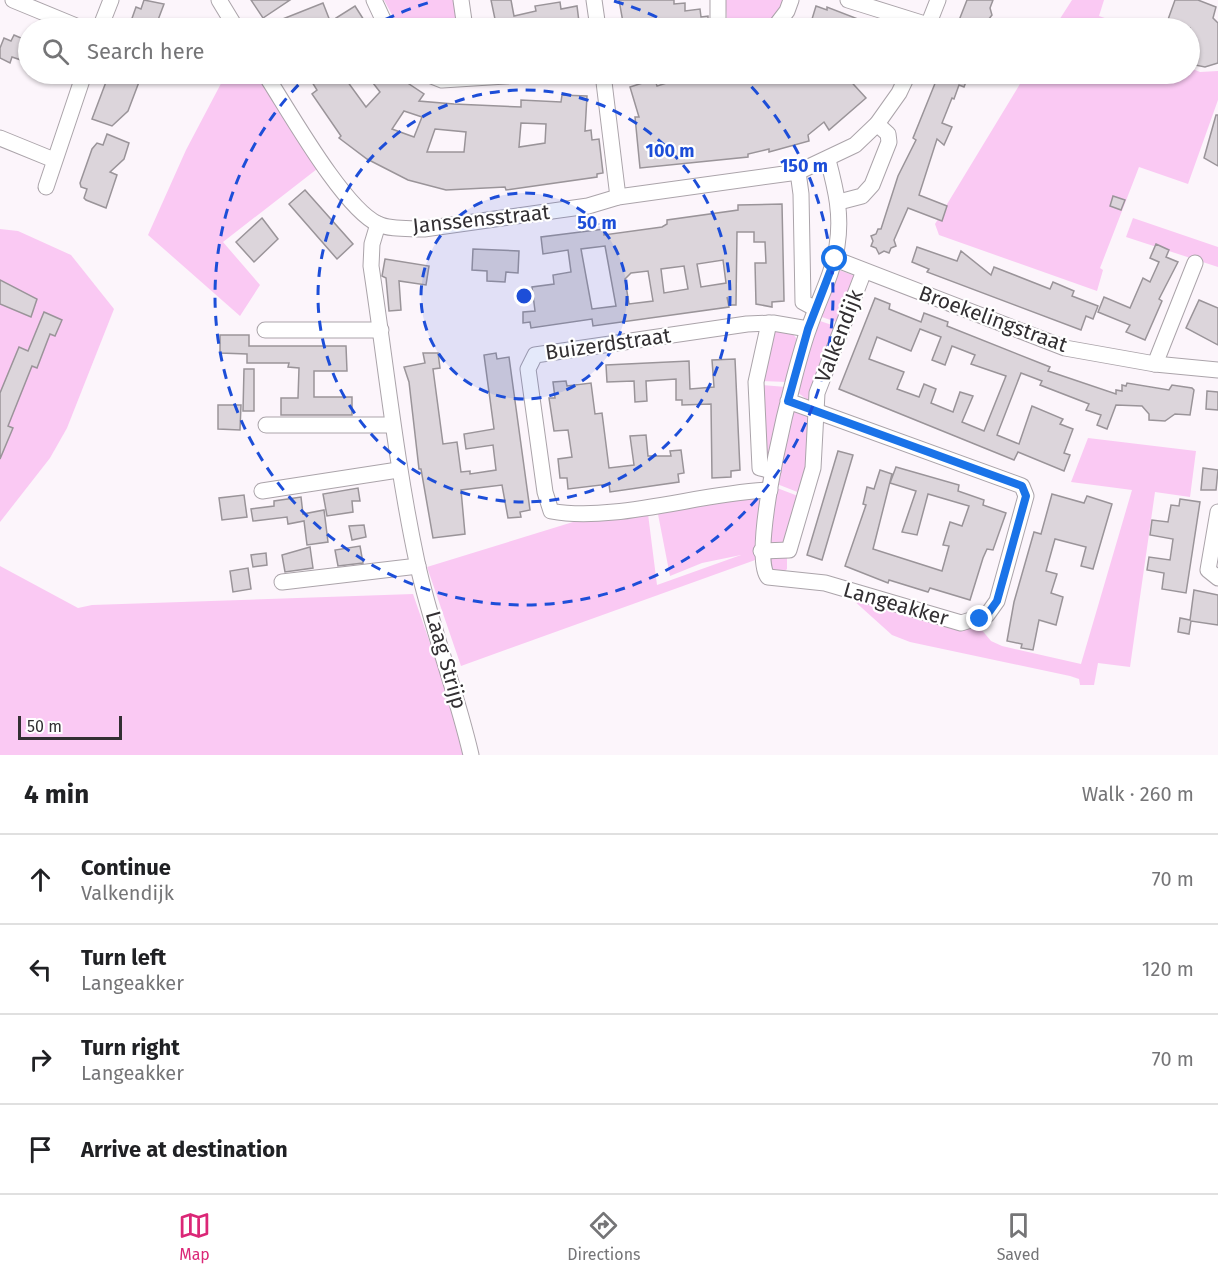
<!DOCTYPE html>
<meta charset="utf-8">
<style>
:root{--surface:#fff;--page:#f2f2f2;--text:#202124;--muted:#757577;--line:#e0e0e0;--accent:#db2777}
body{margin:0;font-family:"Fira Sans",sans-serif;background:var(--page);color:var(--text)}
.scale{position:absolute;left:18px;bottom:15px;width:104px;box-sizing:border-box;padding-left:6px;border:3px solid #322f32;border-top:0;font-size:16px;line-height:21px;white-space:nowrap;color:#322f32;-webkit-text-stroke:4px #fff;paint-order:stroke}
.stop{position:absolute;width:18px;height:18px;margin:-14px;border:4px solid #1a73e8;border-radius:50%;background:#fff}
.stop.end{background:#1a73e8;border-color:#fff;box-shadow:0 2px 6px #0008}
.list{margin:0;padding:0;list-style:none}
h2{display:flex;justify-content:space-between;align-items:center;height:78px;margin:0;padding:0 24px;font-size:26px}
h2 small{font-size:20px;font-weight:400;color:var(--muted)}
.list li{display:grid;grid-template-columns:39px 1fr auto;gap:18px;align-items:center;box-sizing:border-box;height:90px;padding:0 24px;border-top:2px solid var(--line)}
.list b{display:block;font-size:22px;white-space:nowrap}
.list p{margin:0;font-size:20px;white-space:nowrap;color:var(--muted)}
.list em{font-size:20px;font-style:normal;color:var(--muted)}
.icon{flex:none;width:33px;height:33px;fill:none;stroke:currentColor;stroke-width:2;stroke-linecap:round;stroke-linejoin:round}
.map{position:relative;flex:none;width:1218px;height:755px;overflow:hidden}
.search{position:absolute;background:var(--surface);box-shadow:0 2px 4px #0004;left:18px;right:18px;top:18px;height:66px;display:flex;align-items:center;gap:15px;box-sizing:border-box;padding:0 21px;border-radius:33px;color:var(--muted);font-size:22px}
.sheet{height:438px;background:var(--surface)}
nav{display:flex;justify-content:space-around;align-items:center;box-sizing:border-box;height:84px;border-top:2px solid var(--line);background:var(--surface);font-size:16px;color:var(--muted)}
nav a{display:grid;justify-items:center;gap:3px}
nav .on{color:var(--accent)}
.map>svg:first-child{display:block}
.green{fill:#fac9f3}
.building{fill:#dcd5db;stroke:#9a9499;stroke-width:1.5;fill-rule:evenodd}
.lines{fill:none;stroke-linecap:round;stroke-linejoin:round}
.minor-casing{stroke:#aba4aa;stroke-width:17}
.minor{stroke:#fff;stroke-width:15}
.route{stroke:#1a73e8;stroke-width:8}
.ring{fill:none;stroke:#1d4ed8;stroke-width:3;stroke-dasharray:10 8}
.labels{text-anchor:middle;stroke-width:4.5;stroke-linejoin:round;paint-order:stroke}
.street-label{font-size:21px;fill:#322f32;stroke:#fff}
.centre{fill:#1d4ed8;stroke:#fff;stroke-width:3}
.ring-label{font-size:18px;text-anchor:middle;font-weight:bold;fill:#1d4ed8;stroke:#fff;stroke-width:4.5;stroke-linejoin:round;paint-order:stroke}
</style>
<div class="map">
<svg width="1218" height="755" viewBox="0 0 1218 755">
<rect width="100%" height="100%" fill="#fcf5fb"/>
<g class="green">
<path d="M384,0H456L461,28H399Z"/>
<path d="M725,0H788L776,19L766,28H728Z"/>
<path d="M1072,0H1104L1099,16L1133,28H1054Z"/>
<path d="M1190,68L1200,72L1218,71V100L1188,184L1139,167L1100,268L1103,270L1097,291L939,235L935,224L1026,74H1190Z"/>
<path d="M226,74H256L317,169L223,242L260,285L240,316L148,235L186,150Z"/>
<path d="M1133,218L1218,247V267L1126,237Z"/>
<path d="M0,229L18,231L71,255L114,309L67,428L50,458L0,522Z"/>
<path d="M839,270L858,277L839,323L819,316Z"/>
<path d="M817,320L838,327L809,401L797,392Z"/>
<path d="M774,330L793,334L797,339L787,382L761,381Z"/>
<path d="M761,385L786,387L766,466Z"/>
<path d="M797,410L810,412V459L800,493L777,484L793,412Z"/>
<path d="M1088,438L1196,451L1190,497L1155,492L1130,667L1098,663L1094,685H1080L1079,679L1070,676L910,642L892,635L852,599L954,629H981L991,641L1002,646L1081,664L1132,490L1071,482Z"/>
<path d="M777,488L798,496L784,545L770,547Z"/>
<path d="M743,497L758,498L763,504L758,559L461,666L427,567L573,522L648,514L657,585L741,555L702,563L670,576L657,509Z"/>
<path d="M769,556L787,558V569L783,573C771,571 771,567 769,556Z"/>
<path d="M0,566L78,608L92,605L413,594L457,721L466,755H0Z"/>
</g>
<g class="building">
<path d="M144,0L164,4L155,28L130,24L136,7L141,9Z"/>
<path d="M251,0H290L263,18Z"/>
<path d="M491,0H511L514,16L536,11L535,6L560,2L561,9L577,6L579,22L545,28H508V22L496,24Z"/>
<path d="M619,0H674V4L685,3V11L700,9L701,17L708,16V25L703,28H624Z"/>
<path d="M967,0H993L990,8L992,15L982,28H956Z"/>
<path d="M1175,0H1198L1216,7L1213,18L1218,23V63L1205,67L1190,64V28H1165Z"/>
<path d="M323,3L330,21L319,28H260Z"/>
<path d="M355,6L369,28H343L336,18Z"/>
<path d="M816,6L827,10V7L881,28L828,27L812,19Z"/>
<path d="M14,35L28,41V49L21,60L12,57L10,63L0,58V48L4,38L11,41Z"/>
<path d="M109,74H142L128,111L112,126L92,119Z"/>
<path d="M307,74H342L366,107L380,92L366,74H394L424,94L419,101L454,104L521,107V100L561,102L562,95L587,96L585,131L591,130L592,140L599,139L603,173L597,174V177L506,190L505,187L446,190L408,180L367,159L339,138L341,136L312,94L317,90ZM404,111L422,117L414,137L392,129ZM521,123L546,124L545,143L519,147ZM435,129L466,132L464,152H427Z"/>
<path d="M695,74L698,80L716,74L717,76L726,74H844L866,98L829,130L824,122L808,135L809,141L769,152V149L748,154V157L640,168L635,117H639L630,87L655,79L657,86Z"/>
<path d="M933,74H969L964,87L959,85L954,99L952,98L942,123L952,127L944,145L937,139L919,195L947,206L942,221L908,208L894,240L896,246L891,248L889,253L884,251L879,254L876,248L871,246L873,241L871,236L876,234L878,229H881L898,176L916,140L913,138L938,76Z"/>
<path d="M1216,115H1218V166L1204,158Z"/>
<path d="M107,134L129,143L124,159L110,172L117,175L106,208L86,200L84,198L87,189L81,187L80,183L92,149L97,143L103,145Z"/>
<path d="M305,190L353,244L337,259L289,204Z"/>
<path d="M1113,196L1125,200L1121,210L1110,206Z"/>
<path d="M782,204L784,299V301L772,302V307L756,304L755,263H766L765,242H754V232H737L736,305H729L727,297L729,307L593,326L592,319L531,328L530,322L523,323V312L535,311L532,287L554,284L553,275L571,272L568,250L543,254L541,237L604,229V235L662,227L667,224V220L738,210V205ZM605,246L616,306L592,309L581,249ZM723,260L726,283L701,287L697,264ZM684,266L688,289L664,293L661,269ZM648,271L653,301L629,304L625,279L631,273Z"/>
<path d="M262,218L278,239L254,262L236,242Z"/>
<path d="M1156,244L1169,250L1166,257L1178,262L1159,299L1162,301L1145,340L1126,332L1130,325L1098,312L1104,297L1130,308L1143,278L1150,282L1159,262L1150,258Z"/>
<path d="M917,247L957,261L961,251L991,275L994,267L1050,289L1053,282L1074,291L1072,296L1098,306L1093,319L1086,316L1081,330L927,272L929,269L912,262Z"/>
<path d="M473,249L519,251L518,273L506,272L505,282L487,281V271L472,270Z"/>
<path d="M385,259L429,266L426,285L399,281L401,310L389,311L386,278L382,276Z"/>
<path d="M0,280L37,299L31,317L0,304Z"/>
<path d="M875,298L890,304L889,309L921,322L924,313L948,322L947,326L1050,367L1048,371L1116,394V390L1122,391V385L1126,386L1127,383L1169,390L1172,385L1192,388L1194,390L1190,415L1175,414L1165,421L1149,420V414L1142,406L1116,405L1107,429L1097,425L1101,415L1086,410L1089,404L1040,385L1042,381L1021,373L997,435L1019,444L1032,406L1063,419L1060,424L1073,429L1064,453L1070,455L1064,471L1018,452L1014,460L839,389ZM920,329L941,337L932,360L945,365L952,346L975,355L971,364L1006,376L984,431L962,422L973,396L960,392L953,412L931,403L936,389L924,384L919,397L897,389L904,372L869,359L877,337L911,351Z"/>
<path d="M1199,300L1218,308V345L1186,328Z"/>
<path d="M44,312L62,320L55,336L50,334L37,368L32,366L8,426L13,428L0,459V393L19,347L28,351Z"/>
<path d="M220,335H249V346H346L347,371H314V397H352V415H281V398H298L299,368L288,367L289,363H247V354L220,353Z"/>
<path d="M423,353H438L440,368L433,369L443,444L457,442L461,472L470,471V474L496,470L493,445L466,449L464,434L494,429L484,355L496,353L497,359L509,357L530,510L520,512L521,517L508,518L502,485L461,490L465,534L433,538L421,469H419L409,382L404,367L425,363Z"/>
<path d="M735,359L740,470L731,471V477L712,478L711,404L682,405V400H676V379L646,381L647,401L635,402L634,381L607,382L606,365L689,361L690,389L714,387L712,360Z"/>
<path d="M244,369H254V411H243Z"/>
<path d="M566,381L567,386L591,383L595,414L602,413L609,468L634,465L630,436L646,435L648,456H671L670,451L681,450L684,473L678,474L679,482L610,492L609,484L568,489L567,478H560L558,459L572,457L568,430L554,431L549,398H555L553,382Z"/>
<path d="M1207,391L1218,392V410L1206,409Z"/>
<path d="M218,405H241L240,430L218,429Z"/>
<path d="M838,451L853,455L822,560L807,555Z"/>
<path d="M896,467L959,485L958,491L984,500L983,505L1006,513L993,550L987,549L983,558L970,600L930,588L928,592L889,580L888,583L845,566L866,505L863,504L867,487L874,489L880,470L892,474L873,549L942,571L949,546L943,545L950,522L962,526L969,506L928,494L917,535L902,532L916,491L890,483Z"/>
<path d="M1203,468L1218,470L1216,490H1201Z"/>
<path d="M358,488L360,501H352L353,512L327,516L323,494Z"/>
<path d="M1052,494L1084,503L1087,496L1112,504L1093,569L1081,566L1086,547L1055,539L1046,571L1057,574L1051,593L1063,597L1056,625L1039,620L1033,650L1021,648L1022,644L1007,641L1014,602L1034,532L1041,534Z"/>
<path d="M244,495L247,517L222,520L219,498Z"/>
<path d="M301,497L303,514L324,510L328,542L307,545L304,521L288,524L287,517L253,521L251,509L274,506V501Z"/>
<path d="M1180,499L1200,502L1186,593L1162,589L1164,573L1147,570L1149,557L1170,560L1173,539L1150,535L1152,520L1168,522L1171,505L1179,506Z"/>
<path d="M364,525L366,537L352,540L349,526Z"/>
<path d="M360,546L363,563L338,566L335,550Z"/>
<path d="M310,547L313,568L285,572L282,555Z"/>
<path d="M266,553L267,565L253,567L251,555Z"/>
<path d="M248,568L251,589L233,592L230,571Z"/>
<path d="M1194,590L1218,595V625L1191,621L1189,634L1178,632L1180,618L1190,620Z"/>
</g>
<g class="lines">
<g class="minor-casing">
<g id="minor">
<path d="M13,0L81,28"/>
<path d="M219,0L236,28"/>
<path d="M374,0L387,28"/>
<path d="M461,0L465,28"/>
<path d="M594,0L598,28"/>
<path d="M718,0V28"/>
<path d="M848,0L928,25"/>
<path d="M100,28L111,0"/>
<path d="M774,28L787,11L791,0"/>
<path d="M927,28L938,0"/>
<path d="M265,74C288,109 343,208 378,224C391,230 409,228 424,229L588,206L618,197L798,172L855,145L877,124L899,93L908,74"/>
<path d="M427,74L442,80L535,74"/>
<path d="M603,74L618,197"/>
<path d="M0,138L54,160"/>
<path d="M798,172L801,194L803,302L816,309"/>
<path d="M46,187L84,74"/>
<path d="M839,202L862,196L872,185L889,142L888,134L877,124"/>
<path d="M378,224L372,244L371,266C386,365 396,464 417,562C431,627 456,690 471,755"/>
<path d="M835,259L1065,348L1155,364L1218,370"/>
<path d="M769,323L756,382L760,468L773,471"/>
<path d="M265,330H381"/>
<path d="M1155,364L1195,263"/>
<path d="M788,401L1022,486L1026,496L997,601L987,615L961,623L825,583L768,577C747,554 796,362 809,328C818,301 833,274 837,246C842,215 836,190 828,160"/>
<path d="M266,425H391"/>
<path d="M770,490C703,492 614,523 551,511L545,492L528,369L535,355L747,324L773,323L808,329"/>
<path d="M262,491L398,470"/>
<path d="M1218,512L1208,570L1218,578"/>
<path d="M761,551L789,550L813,468L817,393L864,271"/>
<path d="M282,582L418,566"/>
</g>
</g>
<use href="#minor" class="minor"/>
</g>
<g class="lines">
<path class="route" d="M835,259L808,329L788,401L1022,486L1026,496L997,601L987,615L980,619"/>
</g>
<circle cx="524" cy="296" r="103" fill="#1d4ed8" fill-opacity=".12"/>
<g class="ring">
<circle cx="524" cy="296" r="103"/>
<circle cx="524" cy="296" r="206"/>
<path d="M369 28A309 309 0 0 1 434 1M614 1A309 309 0 0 1 678 28M739 74A309 309 0 1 1 309 74"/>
</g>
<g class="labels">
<g class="street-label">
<text transform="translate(481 219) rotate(-6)" y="7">Janssensstraat</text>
<text transform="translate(993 319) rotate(20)" y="7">Broekelingstraat</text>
<text transform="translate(839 336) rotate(-69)" y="7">Valkendijk</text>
<text transform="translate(608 344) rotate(-8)" y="7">Buizerdstraat</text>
<text transform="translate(896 604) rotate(16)" y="7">Langeakker</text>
<text transform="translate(446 660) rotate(74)" y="7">Laag Strijp</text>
</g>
</g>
<circle cx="524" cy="296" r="9" class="centre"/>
<g class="ring-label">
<text x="670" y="157">100 m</text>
<text x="804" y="172">150 m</text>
<text x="597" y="229">50 m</text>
</g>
</svg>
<div class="scale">50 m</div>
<div class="stop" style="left:835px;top:259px"></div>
<div class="stop end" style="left:980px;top:619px"></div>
<div class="search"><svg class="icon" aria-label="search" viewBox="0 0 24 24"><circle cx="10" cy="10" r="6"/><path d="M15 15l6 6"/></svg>Search here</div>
</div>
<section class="sheet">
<h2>4 min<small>Walk · 260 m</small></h2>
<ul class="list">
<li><svg class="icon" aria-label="ahead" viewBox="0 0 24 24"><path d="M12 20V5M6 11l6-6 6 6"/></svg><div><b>Continue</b><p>Valkendijk</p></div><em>70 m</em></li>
<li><svg class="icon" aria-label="left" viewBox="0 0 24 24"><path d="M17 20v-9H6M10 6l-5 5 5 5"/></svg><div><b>Turn left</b><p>Langeakker</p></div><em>120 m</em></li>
<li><svg class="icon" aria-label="right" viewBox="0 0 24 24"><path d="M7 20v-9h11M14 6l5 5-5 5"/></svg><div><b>Turn right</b><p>Langeakker</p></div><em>70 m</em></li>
<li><svg class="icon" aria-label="arrive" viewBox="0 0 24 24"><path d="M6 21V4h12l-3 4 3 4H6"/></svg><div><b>Arrive at destination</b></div></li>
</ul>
</section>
<nav>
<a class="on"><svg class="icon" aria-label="map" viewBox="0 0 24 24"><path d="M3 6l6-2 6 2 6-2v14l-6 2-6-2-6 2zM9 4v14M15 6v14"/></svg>Map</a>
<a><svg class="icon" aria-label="directions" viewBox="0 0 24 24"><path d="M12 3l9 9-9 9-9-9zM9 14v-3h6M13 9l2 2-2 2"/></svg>Directions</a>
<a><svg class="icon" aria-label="saved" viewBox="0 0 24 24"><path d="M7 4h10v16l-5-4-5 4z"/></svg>Saved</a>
</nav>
